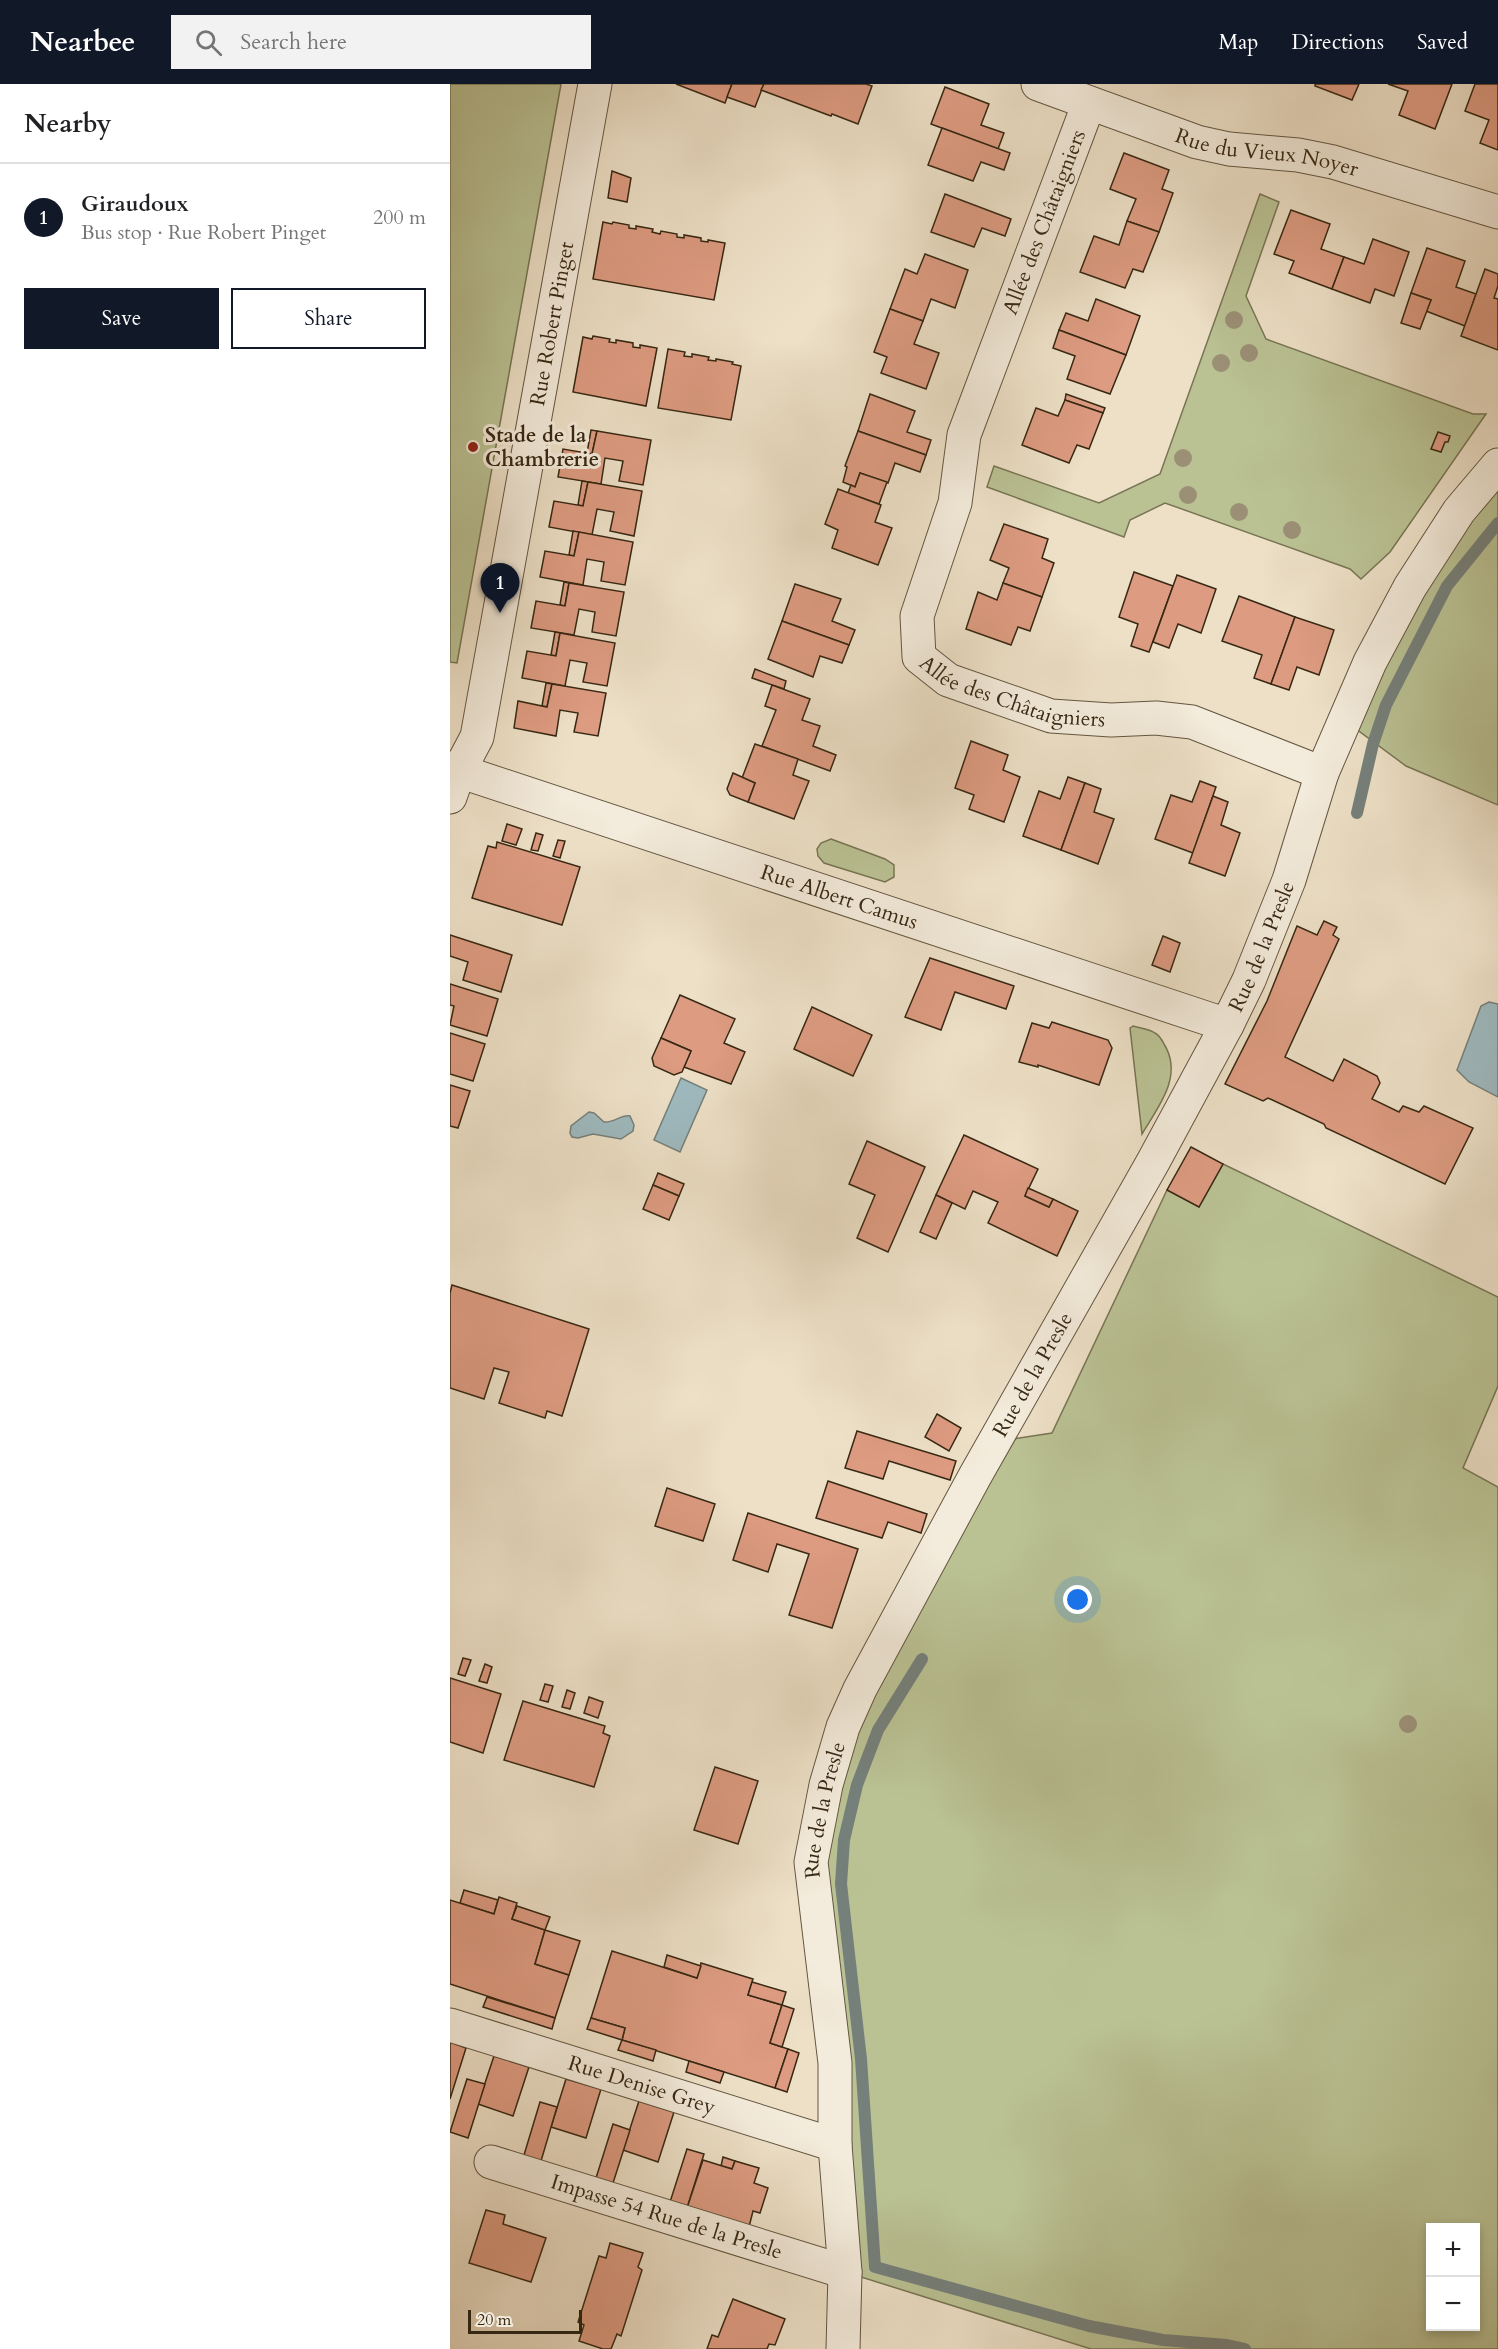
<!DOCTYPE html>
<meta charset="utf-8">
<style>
:root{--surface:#fff;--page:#f2f2f2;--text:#202124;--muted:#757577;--line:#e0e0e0;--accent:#111827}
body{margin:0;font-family:Cardo,serif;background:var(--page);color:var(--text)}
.controls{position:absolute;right:18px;bottom:18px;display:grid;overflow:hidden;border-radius:0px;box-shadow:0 3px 9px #0003}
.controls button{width:54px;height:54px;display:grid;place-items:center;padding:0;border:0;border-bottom:2px solid var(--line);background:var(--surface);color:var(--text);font:30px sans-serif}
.scale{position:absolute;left:18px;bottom:15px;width:114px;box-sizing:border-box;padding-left:6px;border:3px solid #372813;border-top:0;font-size:16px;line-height:21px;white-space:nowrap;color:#372813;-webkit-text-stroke:4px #f3ebdb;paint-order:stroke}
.you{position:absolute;left:628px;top:1516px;width:21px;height:21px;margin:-15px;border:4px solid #fff;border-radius:50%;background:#1a73e8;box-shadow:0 0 0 9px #1a73e833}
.badge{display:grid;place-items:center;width:39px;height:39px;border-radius:50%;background:var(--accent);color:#fff;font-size:20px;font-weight:700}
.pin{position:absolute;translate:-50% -50px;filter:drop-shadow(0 2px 3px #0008)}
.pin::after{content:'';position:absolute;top:32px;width:21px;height:18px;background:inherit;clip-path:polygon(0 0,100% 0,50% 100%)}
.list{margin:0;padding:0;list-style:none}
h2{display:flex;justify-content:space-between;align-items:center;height:78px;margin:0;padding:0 24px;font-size:26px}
h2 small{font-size:20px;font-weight:400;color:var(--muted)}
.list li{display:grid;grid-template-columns:39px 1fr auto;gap:18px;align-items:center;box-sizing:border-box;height:108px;padding:0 24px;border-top:2px solid var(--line)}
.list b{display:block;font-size:22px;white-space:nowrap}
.list p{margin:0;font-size:20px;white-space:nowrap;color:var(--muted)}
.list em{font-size:20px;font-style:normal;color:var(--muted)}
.actions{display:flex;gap:12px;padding:18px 24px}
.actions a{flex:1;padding:14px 0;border:2px solid var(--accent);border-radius:0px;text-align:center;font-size:21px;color:var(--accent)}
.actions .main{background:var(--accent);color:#fff}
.icon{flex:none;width:33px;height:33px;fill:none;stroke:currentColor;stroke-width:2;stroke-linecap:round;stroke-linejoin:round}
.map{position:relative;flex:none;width:1048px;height:2265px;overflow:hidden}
header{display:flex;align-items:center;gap:36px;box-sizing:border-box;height:84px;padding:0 30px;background:var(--accent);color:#fff}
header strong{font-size:28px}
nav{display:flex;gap:33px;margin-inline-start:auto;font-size:21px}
.search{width:420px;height:54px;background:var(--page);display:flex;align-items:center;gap:15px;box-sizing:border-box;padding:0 21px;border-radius:0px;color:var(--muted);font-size:22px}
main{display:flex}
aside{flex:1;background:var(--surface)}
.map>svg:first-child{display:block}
.green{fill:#bac294;stroke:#787554;stroke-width:1.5;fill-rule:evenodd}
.water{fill:#9ebac0;stroke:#75807b;stroke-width:1.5}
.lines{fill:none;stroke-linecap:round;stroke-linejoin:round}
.stream{stroke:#75807b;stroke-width:12}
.building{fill:#dd9b81;stroke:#372813;stroke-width:1.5}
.street-casing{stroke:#645640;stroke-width:35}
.street{stroke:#f3ebdb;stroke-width:33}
.tree{fill:#9b9076}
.poi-dot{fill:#8f2418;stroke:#f3ebdb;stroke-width:2}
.labels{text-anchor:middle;stroke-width:6;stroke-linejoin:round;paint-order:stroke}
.street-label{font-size:21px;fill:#372813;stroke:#f3ebdb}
.poi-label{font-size:21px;font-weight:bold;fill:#372813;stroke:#f3ebdb;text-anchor:start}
</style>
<header>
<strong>Nearbee</strong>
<div class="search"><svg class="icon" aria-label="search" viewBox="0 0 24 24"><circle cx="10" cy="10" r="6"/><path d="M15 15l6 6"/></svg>Search here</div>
<nav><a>Map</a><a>Directions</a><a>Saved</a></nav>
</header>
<main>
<aside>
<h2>Nearby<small></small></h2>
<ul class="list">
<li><span class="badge">1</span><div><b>Giraudoux</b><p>Bus stop · Rue Robert Pinget</p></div><em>200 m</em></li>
</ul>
<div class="actions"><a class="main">Save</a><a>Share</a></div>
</aside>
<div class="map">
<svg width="1048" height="2265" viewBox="0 0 1048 2265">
<rect width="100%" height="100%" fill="#ede0c7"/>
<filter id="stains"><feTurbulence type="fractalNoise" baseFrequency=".00333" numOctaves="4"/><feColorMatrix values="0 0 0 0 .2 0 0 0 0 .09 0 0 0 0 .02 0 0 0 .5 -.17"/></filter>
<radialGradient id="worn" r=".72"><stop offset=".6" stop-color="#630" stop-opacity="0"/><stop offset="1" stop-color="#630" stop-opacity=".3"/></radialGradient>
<g class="green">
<path d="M0,0H111L7,579L0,578Z"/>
<path d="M810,110L829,118L796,212L816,255L1023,330H1036L940,468L911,495L900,485L715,419L680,436L674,453L537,403L544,382L649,419L710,390Z"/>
<path d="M1048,381V721L956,682L894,636Z"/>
<path d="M381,755L435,775L444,781V793L435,798L374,779L368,772L367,765L371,759Z"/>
<path d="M683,942C689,944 699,945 705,949C709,951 712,956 714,960C734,992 708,1023 692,1050L680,944Z"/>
<path d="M773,1080L1048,1213V1302L1013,1384L1048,1403V2265H641L395,2188L372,1878L376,1701L544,1358L602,1349L717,1106L749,1123ZM980,2144H1026V2242H980Z"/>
</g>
<g class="water">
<path d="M1039,918L1048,920V1013L1019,998L1007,986L1031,922Z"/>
<path d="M231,994L257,1006L230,1068L204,1056Z"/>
<path d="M139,1028L144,1029L154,1038C165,1039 171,1030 180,1032L184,1041L183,1047L171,1055L143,1050L128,1054L122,1053L120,1049L121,1042Z"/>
</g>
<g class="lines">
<g class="stream">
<path d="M907,729L923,660L936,621L997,502L1048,439"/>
<path d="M472,1575L428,1646L407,1701L394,1756L391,1800L411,1975L425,2183L639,2242L713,2256L777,2261L795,2265"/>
</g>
</g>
<g class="building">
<path d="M226,0H282L275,19Z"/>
<path d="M282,0H314L305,23L277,13Z"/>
<path d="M314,0H416L422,2L408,40L382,30L381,32L311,6Z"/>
<path d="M865,0H909L902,16L865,2Z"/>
<path d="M938,0H1002L985,45L949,31L958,7Z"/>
<path d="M1025,0H1048V66L1030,59L1039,36L1015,27Z"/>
<path d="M495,3L539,20L531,41L554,49L548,65L481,40Z"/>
<path d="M492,44L560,69L554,86L531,78L523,97L478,81Z"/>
<path d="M674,69L719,86L712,105L723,109L709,148L677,137L686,115L660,105Z"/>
<path d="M162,87L181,94L177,118L158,114Z"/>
<path d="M495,110L561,135L555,152L532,144L524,163L481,148Z"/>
<path d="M841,126L880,140L871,165L894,173L882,205L839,189L844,177L824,170Z"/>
<path d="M677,137L709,148L693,188L683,185L675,204L630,188L644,152L669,161Z"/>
<path d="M153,138L162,140L163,138L179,141V144L186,145V142L203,145L202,148L210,150L211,147L227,150V153L234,154V151L251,154V157L258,158V156L275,159L264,216L143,195Z"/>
<path d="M923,155L959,168L944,212L925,205L920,219L882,205L894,173L914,180Z"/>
<path d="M977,164L1015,177L1006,203L1026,210L1015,242L976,227L981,216L961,209Z"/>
<path d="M475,170L518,186L505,224L481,215L473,237L440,225L455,185L467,190Z"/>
<path d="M1035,185L1048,190V202L1044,214L1048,215V266L1011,252Z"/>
<path d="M961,209L981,216L970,245L951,239Z"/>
<path d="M646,215L690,232L676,271L609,246L616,229L638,237Z"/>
<path d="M440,225L473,237L464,260L489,269L476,305L431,289L437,273L424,268Z"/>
<path d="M609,246L676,271L660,310L617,295L625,272L603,264Z"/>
<path d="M143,252L160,255L159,258L166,259V256L183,259V263L190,264V261L207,264L196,322L123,308L133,253L142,255Z"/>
<path d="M218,265L235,268L234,272L242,273V270L259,273L258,276L266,277V275L283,278L282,280L291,282L281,336L208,324Z"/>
<path d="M420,310L465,327L457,348L481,356L476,371L408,347Z"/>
<path d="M616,310L655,324L653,329L615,316Z"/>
<path d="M615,316L653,329L639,365L627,361L619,379L572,361L586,324L608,332Z"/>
<path d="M141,346L147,347L142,370L137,369Z"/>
<path d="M147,347L201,356L193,401L169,397L173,377L155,374L151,400L108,393L113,365L142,370Z"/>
<path d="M408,347L476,371L470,388L445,379L438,399L410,389L405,403L393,398L397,383L395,382Z"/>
<path d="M988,348L1000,352L998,358H995L991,368L981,365Z"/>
<path d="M410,389L437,398L429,420L398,409L401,401L405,403Z"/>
<path d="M132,397L138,398L133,422L128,421Z"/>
<path d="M138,398L192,407L184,452L160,447L164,428L147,425L142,451L99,443L104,417L133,422Z"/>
<path d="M388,405L431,421L425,438L442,444L428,481L382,464L388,446L375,440Z"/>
<path d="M554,440L598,455L592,474L604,479L592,513L553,499L559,484L540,476Z"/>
<path d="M123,447L129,448L124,472L119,471Z"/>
<path d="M129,448L183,458L175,501L151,497L154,478L137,475L133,501L90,493L95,467L124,472Z"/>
<path d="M684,488L723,502L699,568L681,562L688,540L669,533Z"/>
<path d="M727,491L766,505L751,549L728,540L719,564L703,558Z"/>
<path d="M114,498L119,499L115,522L110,521Z"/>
<path d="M119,499L174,508L166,552L142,548L145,528L129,525L124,551L81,544L86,517L115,522Z"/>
<path d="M553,499L592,513L580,547L568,543L561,561L516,545L528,508L547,516Z"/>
<path d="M345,500L391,515L382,537L405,546L399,561L332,537Z"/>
<path d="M789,512L845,533L821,600L804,594L812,571L772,557Z"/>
<path d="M845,533L884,546L869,591L847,583L839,606L821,600Z"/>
<path d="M332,537L399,561L392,579L370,572L363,593L318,575Z"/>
<path d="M105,548L110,549L106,572L101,571Z"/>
<path d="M110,549L165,559L157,602L133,598L137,579L120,576L115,602L72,594L77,567L106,572Z"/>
<path d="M305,585L336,597L334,605L302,594Z"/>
<path d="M96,599L102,600L97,623L92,622Z"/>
<path d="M102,600L156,609L148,652L124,648L128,629L110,626L106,652L64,644L68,617L97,623Z"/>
<path d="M322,601L360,615L352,636L370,642L363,662L386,671L380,687L312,662L326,626L315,622Z"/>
<path d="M521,657L558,671L553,686L570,693L554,738L519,725L524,711L505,704Z"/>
<path d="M305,660L348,675L343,691L359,697L344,735L298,718L305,699L292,694Z"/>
<path d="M283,689L305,699L298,718L280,711L277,705Z"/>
<path d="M618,693L635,699L611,766L573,752L589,707L610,715Z"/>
<path d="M750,697L766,703L743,769L705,755L721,711L742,718Z"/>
<path d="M635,699L651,705L644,728L664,735L648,780L611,766Z"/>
<path d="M763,712L778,718L771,741L790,749L775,792L739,779Z"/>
<path d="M57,740L72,745L66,761L52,757Z"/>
<path d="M86,749L93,751L88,767L81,766Z"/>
<path d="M108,756L115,757L110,774L103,772Z"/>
<path d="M47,758L130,783L112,841L22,814L38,762L46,764Z"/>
<path d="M874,837L887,843L883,851L889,855L835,973L883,997L894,975L927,992L930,999L922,1015L949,1028L953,1022L969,1028L974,1022L1023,1044L995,1100L876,1044L874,1040L818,1014L813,1017L775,1000L817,917L847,842L867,851Z"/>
<path d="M0,851L62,871L51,908L13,896L18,878L0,872Z"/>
<path d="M713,852L730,859L720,888L702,881Z"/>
<path d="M480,874L564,902L556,925L505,908L491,946L455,933Z"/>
<path d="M0,900L48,915L37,952L0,941L4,922L0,921Z"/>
<path d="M230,911L285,935L274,959L295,968L281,1000L234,983L241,967L211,954Z"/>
<path d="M362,923L422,951L403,992L344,965Z"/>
<path d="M602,938L658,956L662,964L649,1001L588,981V983L569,978L582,939L599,944Z"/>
<path d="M0,949L35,960L23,997L0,990Z"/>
<path d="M211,954L241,967L232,988L224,991L204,982L202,974Z"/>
<path d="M0,1001L20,1007L8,1044L0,1042Z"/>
<path d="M514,1051L588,1085L575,1112L599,1123L603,1115L628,1127L607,1172L538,1139L548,1118L523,1107L515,1125L486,1111Z"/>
<path d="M417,1057L475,1083L438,1168L407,1154L425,1111L399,1100Z"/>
<path d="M741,1063L773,1080L749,1123L717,1106Z"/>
<path d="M208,1089L234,1100L229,1112L203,1101Z"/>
<path d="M203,1101L229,1112L219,1136L193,1125Z"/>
<path d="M578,1104L603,1115L599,1123L575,1112Z"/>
<path d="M486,1111L502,1119L486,1155L470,1148Z"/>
<path d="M2,1201L139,1245L112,1332L97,1327L95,1334L49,1319L59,1288L44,1284L34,1315L0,1304V1209Z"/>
<path d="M487,1330L511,1344L499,1367L475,1353Z"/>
<path d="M407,1347L506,1377L500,1396L439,1377L433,1395L395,1384Z"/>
<path d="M378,1397L477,1430L471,1449L438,1438L432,1454L366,1434Z"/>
<path d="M217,1404L265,1420L253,1457L205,1442Z"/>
<path d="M298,1429L408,1465L382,1544L339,1531L359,1470L327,1460L318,1488L283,1476Z"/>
<path d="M13,1574L21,1576L15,1592L8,1590Z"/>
<path d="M35,1580L42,1583L37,1599L29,1597Z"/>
<path d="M0,1594L51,1610L33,1669L0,1658Z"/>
<path d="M95,1600L103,1602L98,1618L90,1616Z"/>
<path d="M117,1606L125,1609L120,1625L112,1623Z"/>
<path d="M139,1613L153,1618L148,1634L134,1629Z"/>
<path d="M73,1617L155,1642L153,1649L160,1652L144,1703L54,1676Z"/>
<path d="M265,1683L308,1697L288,1760L244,1746Z"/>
<path d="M14,1806L48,1816L44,1830L10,1819Z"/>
<path d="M49,1813L67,1819L62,1835L95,1846L85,1880L119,1891L105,1934L0,1900V1816L44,1830Z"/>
<path d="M67,1822L100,1833L95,1846L62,1835Z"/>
<path d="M95,1846L130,1857L119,1891L85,1880Z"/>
<path d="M162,1867L247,1894L251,1879L303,1895L298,1911L332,1921L320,1959L338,1965L325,2004L172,1956L175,1944L141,1934Z"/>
<path d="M217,1871L251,1882L247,1894L214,1883Z"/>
<path d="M302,1898L336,1908L332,1921L298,1911Z"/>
<path d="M37,1913L105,1934L102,1945L33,1923Z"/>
<path d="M332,1921L344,1925L332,1963L320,1959Z"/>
<path d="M141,1934L175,1944L172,1956L137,1945Z"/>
<path d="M172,1956L206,1966L203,1977L168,1966Z"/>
<path d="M0,1958L16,1964L0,2015Z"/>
<path d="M338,1965L349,1969L337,2008L325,2004Z"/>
<path d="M44,1972L79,1983L63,2032L28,2020Z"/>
<path d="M239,1977L274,1988L270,1999L236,1988Z"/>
<path d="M17,1995L35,2000L18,2054L0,2048Z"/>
<path d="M116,1995L151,2005L136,2054L101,2043Z"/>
<path d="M189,2017L224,2028L208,2078L173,2066Z"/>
<path d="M90,2018L107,2023L91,2077L74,2071Z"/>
<path d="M163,2040L180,2046L163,2099L146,2094Z"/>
<path d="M237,2065L254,2070L237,2124L220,2118Z"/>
<path d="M273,2073L285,2077L282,2085L271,2082Z"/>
<path d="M253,2076L282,2085L285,2077L309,2084L304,2099L318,2104L310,2129L303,2127L299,2143L237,2124Z"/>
<path d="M36,2126L55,2131L53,2140L96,2154L81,2198L19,2179Z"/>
<path d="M160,2159L193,2169L188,2183L192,2186L171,2252L167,2250L161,2265H153L129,2257L134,2241L128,2238L149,2172L156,2174Z"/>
<path d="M283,2215L335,2235L325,2261L319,2260L317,2265H257L262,2251L268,2253Z"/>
</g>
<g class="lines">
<g class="street-casing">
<g id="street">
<path id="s1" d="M588,0L747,58L779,65L848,71L883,78L1048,128"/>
<path id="s2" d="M639,19L514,351L505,419L467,532L469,573L498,596L601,632L661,636L706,634L742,638L872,689"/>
<path id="s3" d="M0,684L777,941"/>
<path id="s4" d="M0,713L9,687L27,653L145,0"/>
<path id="s5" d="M0,1941L385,2061"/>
<path id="s6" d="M41,2078L395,2188"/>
<path id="s7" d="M393,2265L395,2188L385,2061V1979L361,1778L376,1701L393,1643L410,1605L525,1392L703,1078L777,941L799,896L839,796L872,689L920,578L960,503L1009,427L1048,381"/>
</g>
</g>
<use href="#street" class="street"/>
</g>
<g class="tree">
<circle cx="784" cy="236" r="9"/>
<circle cx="799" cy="269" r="9"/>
<circle cx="771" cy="279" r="9"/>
<circle cx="733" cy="374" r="9"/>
<circle cx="738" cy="411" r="9"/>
<circle cx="789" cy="428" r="9"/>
<circle cx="842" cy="446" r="9"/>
<circle cx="958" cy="1640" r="9"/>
</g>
<circle class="poi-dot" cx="23" cy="363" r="6"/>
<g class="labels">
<g class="street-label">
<text dy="7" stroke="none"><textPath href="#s1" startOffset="240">Rue du Vieux Noyer</textPath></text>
<text transform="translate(594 138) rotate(-69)" y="7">Allée des Châtaigniers</text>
<text dy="7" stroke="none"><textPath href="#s4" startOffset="486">Rue Robert Pinget</textPath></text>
<text dy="7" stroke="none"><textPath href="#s2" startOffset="686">Allée des Châtaigniers</textPath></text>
<text dy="7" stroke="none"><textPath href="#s3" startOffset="410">Rue Albert Camus</textPath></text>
<text dy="7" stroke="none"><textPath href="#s7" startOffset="1514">Rue de la Presle</textPath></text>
<text dy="7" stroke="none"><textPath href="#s7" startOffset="1028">Rue de la Presle</textPath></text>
<text dy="7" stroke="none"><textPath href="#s7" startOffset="542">Rue de la Presle</textPath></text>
<text dy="7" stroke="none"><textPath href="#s5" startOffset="201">Rue Denise Grey</textPath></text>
<text dy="7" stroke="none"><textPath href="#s6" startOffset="184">Impasse 54 Rue de la Presle</textPath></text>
</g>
<g class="poi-label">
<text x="35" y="358">Stade de la<tspan x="35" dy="24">Chambrerie</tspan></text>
</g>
</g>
<rect width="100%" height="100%" filter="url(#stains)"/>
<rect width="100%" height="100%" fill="url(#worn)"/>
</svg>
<div class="controls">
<button>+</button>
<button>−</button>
</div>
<div class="scale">20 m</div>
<div class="you"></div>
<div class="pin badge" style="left:50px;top:529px">1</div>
</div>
</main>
